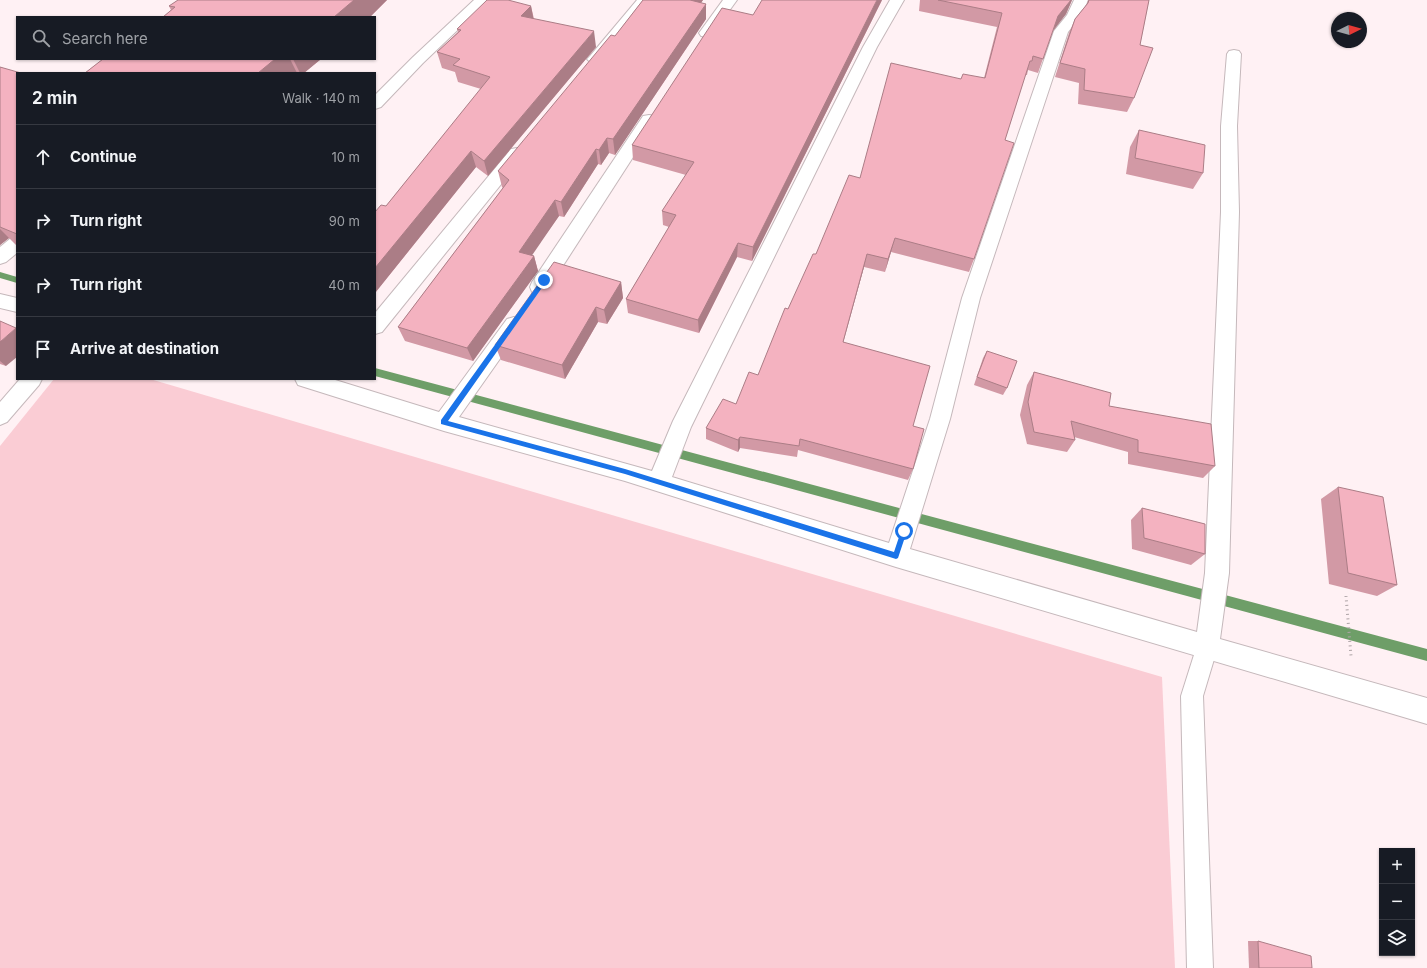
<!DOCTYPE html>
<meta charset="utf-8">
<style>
:root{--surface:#171b24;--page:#242831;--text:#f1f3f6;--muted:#9ea1a6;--line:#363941}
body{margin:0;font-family:Inter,sans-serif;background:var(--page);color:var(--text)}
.controls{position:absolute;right:12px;bottom:12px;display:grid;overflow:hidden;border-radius:0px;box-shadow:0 1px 3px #0004}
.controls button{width:36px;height:36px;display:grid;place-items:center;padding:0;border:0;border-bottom:1px solid var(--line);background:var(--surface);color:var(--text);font:20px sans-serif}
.compass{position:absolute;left:1331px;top:12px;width:36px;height:36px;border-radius:50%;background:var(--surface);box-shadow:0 1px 3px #0004;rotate:85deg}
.stop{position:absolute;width:12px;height:12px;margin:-9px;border:3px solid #1a73e8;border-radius:50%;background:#fff}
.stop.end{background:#1a73e8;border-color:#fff;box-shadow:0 1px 4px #0008}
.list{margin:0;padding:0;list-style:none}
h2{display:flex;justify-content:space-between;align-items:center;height:52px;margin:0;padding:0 16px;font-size:17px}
h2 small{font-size:13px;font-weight:400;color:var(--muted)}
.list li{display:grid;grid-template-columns:26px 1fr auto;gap:12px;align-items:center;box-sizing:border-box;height:64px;padding:0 16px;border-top:1px solid var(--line)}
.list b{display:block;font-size:15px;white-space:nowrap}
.list em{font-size:13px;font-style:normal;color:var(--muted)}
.icon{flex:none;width:22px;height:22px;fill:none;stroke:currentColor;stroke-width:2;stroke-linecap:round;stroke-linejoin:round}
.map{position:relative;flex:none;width:1427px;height:968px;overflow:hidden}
.search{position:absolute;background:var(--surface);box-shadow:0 1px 3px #0004;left:16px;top:16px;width:360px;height:44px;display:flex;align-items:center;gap:10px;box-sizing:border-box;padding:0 14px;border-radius:0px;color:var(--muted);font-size:15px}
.panel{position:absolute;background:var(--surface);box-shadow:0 1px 3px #0004;left:16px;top:72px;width:360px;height:308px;border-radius:0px}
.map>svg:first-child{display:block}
.green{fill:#faccd4}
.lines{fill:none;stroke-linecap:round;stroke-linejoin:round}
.stream{fill:#6e9e68;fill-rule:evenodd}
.service-casing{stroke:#c5b8bb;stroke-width:2}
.minor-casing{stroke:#c5b8bb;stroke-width:2}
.path{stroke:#aea4a6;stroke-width:3;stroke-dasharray:1 3.5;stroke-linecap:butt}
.service{fill:#fff;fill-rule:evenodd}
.minor{fill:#fff;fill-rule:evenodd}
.wall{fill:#d299a5}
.shaded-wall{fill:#ab7d86}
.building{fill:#f4b2c0;stroke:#ab7d86}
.route{fill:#1a73e8}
</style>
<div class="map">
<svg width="1427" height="968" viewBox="0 0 1427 968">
<rect width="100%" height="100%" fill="#fff1f4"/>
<path class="green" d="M54,379H150L1162,677L1175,968H0V446Z"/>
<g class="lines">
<g class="stream">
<path d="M0,272L17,277V283L0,278Z"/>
<path d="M375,368L1427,649V661L375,376Z"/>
</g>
<g class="service-casing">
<path id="service" d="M1207,636L1215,639L1218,646L1203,696L1213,968H1187L1181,696L1199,639Z"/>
</g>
<g class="minor-casing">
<g id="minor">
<path d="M474,0H489L423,63L381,107L375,109V95L413,57Z"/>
<path d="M637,0H652L600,62L595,64L590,62L587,59L590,56Z"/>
<path d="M723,0H737L711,36L706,37L701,36L699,33Z"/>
<path d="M890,0H904L877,47L691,427L672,477L889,543L930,419L962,298L1054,31L1067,15L1074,0H1088L1081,16L1068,32L980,298L950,419L910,549L1197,632L1205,573L1221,212V126L1227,54L1229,51L1234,50L1239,51L1241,54L1237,126L1239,212L1229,573L1220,639L1427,698V724L896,567L625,481L444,431L298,385L295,379H332L439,412L507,319L514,317L521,319L524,324L521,329L459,417L652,471L673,421L863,47Z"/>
<path d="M649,115L655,116L657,120L546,292L539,294L532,292L530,287L532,282L643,116Z"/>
<path d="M517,148L523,149L525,153L523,157L382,332L375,334V313L511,149Z"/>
<path d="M17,237V253L6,262L0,264V247L11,238Z"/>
<path d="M0,294L17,298V312L0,308Z"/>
<path d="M20,379H42L39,385L7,422L0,425V402Z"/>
</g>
</g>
<path class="path" d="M1346,596L1351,656"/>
<use href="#service" class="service"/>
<use href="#minor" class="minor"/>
</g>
<g class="wall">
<path d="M178,0H387L370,17H163L171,10L169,6Z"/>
<path d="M643,0H703L701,3L706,19L615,155L609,153L601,165L598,164L564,217L559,216L531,255L534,256L538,271L473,361L405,341L398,327L503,188L502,187L498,171L615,36Z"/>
<path d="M882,0L752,261L737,257L699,333L628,313L626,299L669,227L663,225L662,211L686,175L633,160L632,145Z"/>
<path d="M920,0H1072L1066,14L1053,30L1038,73L1028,70L1027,75H1025L1005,140L974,259L969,272L891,252L885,272L864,267L843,342L913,426V469L908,480L798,450L797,457L740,448L738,452L706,439V428L736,404L758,375L788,309L816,254L860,178L961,79L984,78L997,27L919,11Z"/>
<path d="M1088,0H1149L1140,45L1134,98L1127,112L1078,104L1079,83L1055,77L1069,33L1075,19L1087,4Z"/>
<path d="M531,6L534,19L596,47L488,176L476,167L375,293V212L386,206L481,89L458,82L455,72L442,68L437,52L458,32L457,29Z"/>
<path d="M103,59H321L304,73H85Z"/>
<path d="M0,67L17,73V246L9,238L0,245Z"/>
<path d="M1139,130L1203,173L1193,189L1126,174L1130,147Z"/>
<path d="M621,282L623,298L607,324L598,322L565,379L501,360L495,345Z"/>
<path d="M0,321L6,366L0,364Z"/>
<path d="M987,351L1007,388L1003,395L974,385L983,358Z"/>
<path d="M1034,372L1109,406L1215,466L1203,478L1128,464V452L1074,437L1075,440L1067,452L1027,444L1020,415L1027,385Z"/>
<path d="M1338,487L1397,585L1377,596L1329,584L1321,499Z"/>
<path d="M1142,508L1205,554L1191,565L1132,549L1131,520Z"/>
<path d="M1248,941H1258L1312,968H1249Z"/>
</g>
<g class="shaded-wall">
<path d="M354,0H387L370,17H334Z"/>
<path d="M690,0H703L691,16Z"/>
<path d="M877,0H882L752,261L753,247Z"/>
<path d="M1071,0H1072L1066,14L1053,31L1058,16Z"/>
<path d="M706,4V19L615,155L613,139Z"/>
<path d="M531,6L534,22L521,16Z"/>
<path d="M594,31L596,47L488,176L484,161Z"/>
<path d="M275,59H290L297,73H258Z"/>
<path d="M293,59H321L304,73H300Z"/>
<path d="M607,138L609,153L601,165L599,150Z"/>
<path d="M596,149L598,164L564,217L561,202Z"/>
<path d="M471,151L476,167L375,293V268Z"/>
<path d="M555,200L559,216L524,267L519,252Z"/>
<path d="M0,229L9,238L0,245Z"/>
<path d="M895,238L891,252L885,272L888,259Z"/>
<path d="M738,243L737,257L699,333L698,320Z"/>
<path d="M867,254L864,267L840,354L843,342Z"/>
<path d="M534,256L538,271L473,361L467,348Z"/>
<path d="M621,282L623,298L607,324L604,310Z"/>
<path d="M596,307L598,322L565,379L562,365Z"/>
<path d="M16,328H17V357L6,366L0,361V342Z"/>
<path d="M740,437V448L738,452V440Z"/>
</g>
<g class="building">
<path d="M178,0H354L334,17H163L175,7L169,6Z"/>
<path d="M487,0H508L531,6L521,16L594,31L484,161L471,151L375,268V212L381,205L386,206L490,77L453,65L460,59L437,52L461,30L457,29Z"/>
<path d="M643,0H690L706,4L613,139L607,138L599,150L596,149L561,202L555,200L519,252L534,256L467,348L398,327L509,180L498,171L611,35L615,36Z"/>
<path d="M762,0H877L753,247L738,243L698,320L626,299L676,215L662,211L694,162L632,145L722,8L753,15Z"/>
<path d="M938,0H1071L1058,16L1043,59L1033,56L1032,61H1030L1005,140L1014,143L974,259L895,238L888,259L867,254L843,342L930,366L913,426L924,429L913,469L800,439L799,446L740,437L738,440L706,428L723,399L736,404L749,372L758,375L785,308L788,309L813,254H816L849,175L860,178L891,63L961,79L963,74L985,78L1002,13Z"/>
<path d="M1089,0H1149L1140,45L1153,48L1134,98L1084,90L1085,69L1060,63L1075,19L1088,3Z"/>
<path d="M103,59H275L258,73H85Z"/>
<path d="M0,67L21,73H17V234L0,227Z"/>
<path d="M1139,130L1205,145L1203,173L1135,158Z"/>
<path d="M554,262L621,282L604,310L596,307L562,365L495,345Z"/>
<path d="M0,321L16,328L0,342Z"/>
<path d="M987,351L1017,361L1007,388L977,377Z"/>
<path d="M1034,372L1111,393L1109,406L1211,424L1215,466L1138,452V440L1071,421L1075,440L1034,432L1028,402Z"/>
<path d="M1338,487L1383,497L1397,585L1348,573Z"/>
<path d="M1142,508L1205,524V554L1144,538Z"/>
<path d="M1258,941L1311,956L1312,968H1259Z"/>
</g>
<path class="route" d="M544,278L547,280L546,282L448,421L625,469L894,552L901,531L904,528L907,531L898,558L896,559L625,474L441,424V420L542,279Z"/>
</svg>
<div class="controls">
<button>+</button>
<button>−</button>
<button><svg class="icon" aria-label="layers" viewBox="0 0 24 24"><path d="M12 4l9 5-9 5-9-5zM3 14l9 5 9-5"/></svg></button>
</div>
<svg class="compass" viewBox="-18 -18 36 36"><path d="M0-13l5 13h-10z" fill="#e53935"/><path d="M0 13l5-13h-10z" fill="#9ea1a6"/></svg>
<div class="stop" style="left:904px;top:531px"></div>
<div class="stop end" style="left:544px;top:280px"></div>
<div class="search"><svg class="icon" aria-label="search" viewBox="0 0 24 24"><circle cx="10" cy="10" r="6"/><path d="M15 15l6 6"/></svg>Search here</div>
<section class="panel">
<h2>2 min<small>Walk · 140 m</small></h2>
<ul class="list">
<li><svg class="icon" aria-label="ahead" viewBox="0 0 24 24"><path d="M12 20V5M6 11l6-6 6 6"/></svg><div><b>Continue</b></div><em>10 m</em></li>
<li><svg class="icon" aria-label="right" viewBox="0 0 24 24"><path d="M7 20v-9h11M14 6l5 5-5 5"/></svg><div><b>Turn right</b></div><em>90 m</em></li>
<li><svg class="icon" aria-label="right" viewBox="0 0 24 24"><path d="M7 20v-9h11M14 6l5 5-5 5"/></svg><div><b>Turn right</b></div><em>40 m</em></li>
<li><svg class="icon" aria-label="arrive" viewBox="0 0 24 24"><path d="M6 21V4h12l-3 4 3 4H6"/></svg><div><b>Arrive at destination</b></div></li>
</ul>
</section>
</div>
